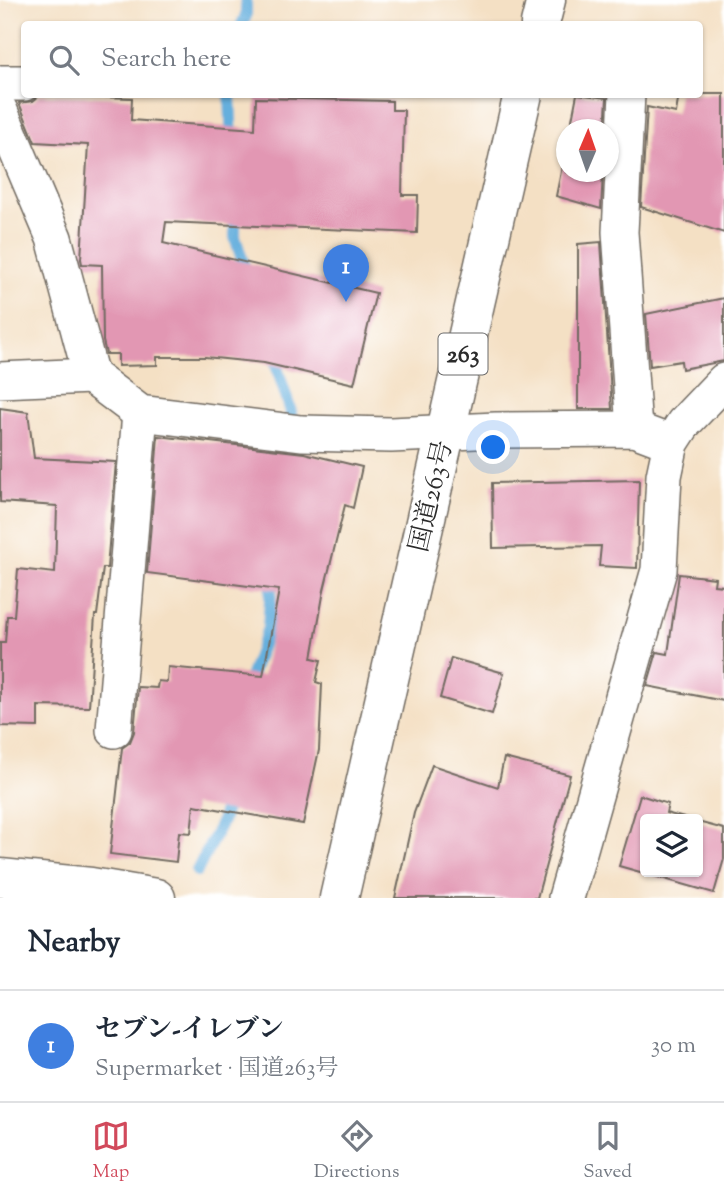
<!DOCTYPE html>
<meta charset="utf-8">
<style>
:root{--surface:#fff;--page:#f6f6f7;--text:#1f2937;--muted:#747a83;--line:#e0e1e3;--accent:#d1495b}
body{margin:0;font-family:"Sorts Mill Goudy","Noto Serif JP",serif;background:var(--page);color:var(--text)}
.controls{position:absolute;right:21px;bottom:21px;display:grid;overflow:hidden;border-radius:7px;box-shadow:0 2px 5px #0004}
.controls button{width:63px;height:63px;display:grid;place-items:center;padding:0;border:0;border-bottom:2px solid var(--line);background:var(--surface);color:var(--text);font:35px sans-serif}
.compass{position:absolute;left:556px;top:119px;width:63px;height:63px;border-radius:50%;background:var(--surface);box-shadow:0 2px 5px #0004;rotate:2deg}
.you{position:absolute;left:494px;top:448px;width:24px;height:24px;margin:-18px;border:5px solid #fff;border-radius:50%;background:#1a73e8;box-shadow:0 0 0 10px #1a73e833}
.badge{display:grid;place-items:center;width:46px;height:46px;border-radius:50%;background:var(--accent);color:#fff;font-size:23px;font-weight:700}
.pin{position:absolute;translate:-50% -58px;filter:drop-shadow(0 2px 4px #0008)}
.pin::after{content:'';position:absolute;top:37px;width:24px;height:21px;background:inherit;clip-path:polygon(0 0,100% 0,50% 100%)}
.list{margin:0;padding:0;list-style:none}
h2{display:flex;justify-content:space-between;align-items:center;height:91px;margin:0;padding:0 28px;font-size:30px}
h2 small{font-size:23px;font-weight:400;color:var(--muted)}
.list li{display:grid;grid-template-columns:46px 1fr auto;gap:21px;align-items:center;box-sizing:border-box;height:112px;padding:0 28px;border-top:2px solid var(--line)}
.list b{display:block;font-size:26px;white-space:nowrap}
.list p{margin:0;font-size:23px;white-space:nowrap;color:var(--muted)}
.list em{font-size:23px;font-style:normal;color:var(--muted)}
.icon{flex:none;width:38px;height:38px;fill:none;stroke:currentColor;stroke-width:2;stroke-linecap:round;stroke-linejoin:round}
.map{position:relative;flex:none;width:724px;height:898px;overflow:hidden}
.search{position:absolute;background:var(--surface);box-shadow:0 2px 5px #0004;left:21px;right:21px;top:21px;height:77px;display:flex;align-items:center;gap:18px;box-sizing:border-box;padding:0 24px;border-radius:7px;color:var(--muted);font-size:26px}
.sheet{height:203px;background:var(--surface)}
nav{display:flex;justify-content:space-around;align-items:center;box-sizing:border-box;height:98px;border-top:2px solid var(--line);background:var(--surface);font-size:19px;color:var(--muted)}
nav a{display:grid;justify-items:center;gap:4px}
nav .on{color:var(--accent)}
.map>svg:first-child{display:block}
.lines{fill:none;stroke-linecap:round;stroke-linejoin:round}
.stream{stroke:#65afdd;stroke-width:12}
.building{fill:#e297b3}
.minor-casing{stroke:#716a61;stroke-width:38}
.primary-casing{stroke:#716a61;stroke-width:41}
.trunk-casing{stroke:#716a61;stroke-width:41}
.minor{stroke:#fff;stroke-width:35}
.primary{stroke:#fff;stroke-width:38}
.trunk{stroke:#fff;stroke-width:38}
.labels{text-anchor:middle;stroke-width:6;stroke-linejoin:round;paint-order:stroke}
.shield{fill:#fff;stroke:#6b6b6b;stroke-width:2}
.shield-label{font-size:24px;font-weight:bold;fill:#2b2b2b}
.street-label{font-size:26px;fill:#2b2b2b;stroke:#fff}
</style>
<div class="map">
<svg width="724" height="898" viewBox="0 0 724 898">
<rect width="100%" height="100%" fill="#fff"/>
<filter id="ink" filterUnits="userSpaceOnUse"><feTurbulence type="fractalNoise" baseFrequency=".0143" numOctaves="2"/><feDisplacementMap in="SourceGraphic" scale="14" xChannelSelector="R" yChannelSelector="G"/><feConvolveMatrix kernelMatrix="1 2 1 2 8 2 1 2 1" color-interpolation-filters="sRGB"/></filter>
<filter id="wash" filterUnits="userSpaceOnUse"><feTurbulence type="fractalNoise" baseFrequency=".00686" numOctaves="4" result="noise"/><feDisplacementMap in="SourceGraphic" scale="28" xChannelSelector="R" yChannelSelector="G"/><feGaussianBlur stdDeviation="1.57" result="paint"/><feColorMatrix in="noise" values="0 0 0 0 0 0 0 0 0 0 0 0 0 0 0 0 0 1.4 0 .05"/><feComposite in="paint" operator="in"/></filter>
<g filter="url(#wash)">
<rect width="100%" height="100%" fill="#f4e0c4"/>
<g class="lines">
<g class="stream">
<path d="M242,24L246,16V0"/>
<path d="M230,94L232,144"/>
<path d="M235,211V237L248,278"/>
<path d="M272,352L291,412L284,467"/>
<path d="M246,689L268,628L272,575"/>
<path d="M197,871L223,819L227,793"/>
</g>
</g>
<g id="blocks">
<g class="building">
<path d="M577,94L607,98L605,130H570Z"/>
<path d="M679,94H724V233L641,207L647,107L676,113Z"/>
<path d="M40,95L132,98L131,120L255,129L256,98L392,101V110H404L402,195H418L417,233L166,222L163,243L376,293L354,384L264,363L205,357H157V365L118,366V354H106L103,341L102,265L82,264L81,259L88,145L35,142L19,103L33,101Z"/>
<path d="M566,147V172H603L601,209L556,196Z"/>
<path d="M601,242L612,409H578V244Z"/>
<path d="M724,298V361L682,369L681,361L650,366L646,314Z"/>
<path d="M0,408L28,412L34,458L116,462L107,568H103L97,615H95L89,707L38,706V727L0,726V643H5L7,616H14L18,569L55,573L57,506L0,502Z"/>
<path d="M158,436L304,453L362,467L353,508L345,505L324,590L312,658L321,660L316,682L322,684L319,750L303,824L194,805L191,833L179,832L176,862L110,854L122,748L130,742L134,732L138,687L157,688L158,681L167,682L168,667L263,676L279,590L147,573Z"/>
<path d="M639,480L637,568L599,566L601,546L493,548L492,483Z"/>
<path d="M679,574L715,578L714,585L724,586V701L647,686L657,652L668,654Z"/>
<path d="M451,658L504,673L492,714L440,698Z"/>
<path d="M504,758L570,775L537,898H395L414,813L432,765L498,787Z"/>
<path d="M640,795L668,804L666,813L688,819H645V872H698V822L724,829V859L714,893L619,866Z"/>
</g>
</g>
</g>
<g filter="url(#ink)">
<use href="#blocks" fill-opacity="0" stroke="#716a61" stroke-width="2"/>
<g class="lines">
<g class="minor-casing">
<g id="minor">
<path d="M0,83H24"/>
<path d="M627,94L620,232L634,429"/>
<path d="M0,111L54,238L91,376L140,413L301,433L391,435L496,430L634,429L671,443"/>
<path d="M0,380L91,376"/>
<path d="M114,730L140,413"/>
<path d="M566,898L659,570L664,476L671,443L684,423L724,381"/>
</g>
</g>
<g class="primary-casing">
<path id="primary" d="M0,878L91,887L156,898"/>
</g>
<g class="trunk-casing">
<g id="trunk">
<path d="M540,24L546,0"/>
<path d="M339,898L523,94"/>
</g>
</g>
<use href="#minor" class="minor"/>
<use href="#primary" class="primary"/>
<use href="#trunk" class="trunk"/>
</g>
</g>
<g class="labels">
<rect class="shield" x="438.5" y="333.5" width="49" height="41" rx="5"/>
<g class="shield-label">
<text x="463" y="362">263</text>
</g>
<g class="street-label">
<text transform="translate(430 496) rotate(-77)" y="9">国道263号</text>
</g>
</g>
</svg>
<div class="controls">
<button><svg class="icon" aria-label="layers" viewBox="0 0 24 24"><path d="M12 4l9 5-9 5-9-5zM3 14l9 5 9-5"/></svg></button>
</div>
<svg class="compass" viewBox="-18 -18 36 36"><path d="M0-13l5 13h-10z" fill="#e53935"/><path d="M0 13l5-13h-10z" fill="#747a83"/></svg>
<div class="you"></div>
<div class="pin badge" style="left:346px;top:302px;background:#3f7fe0">1</div>
<div class="search"><svg class="icon" aria-label="search" viewBox="0 0 24 24"><circle cx="10" cy="10" r="6"/><path d="M15 15l6 6"/></svg>Search here</div>
</div>
<section class="sheet">
<h2>Nearby<small></small></h2>
<ul class="list">
<li><span class="badge" style="background:#3f7fe0">1</span><div><b>セブン-イレブン</b><p>Supermarket · 国道263号</p></div><em>30 m</em></li>
</ul>
</section>
<nav>
<a class="on"><svg class="icon" aria-label="map" viewBox="0 0 24 24"><path d="M3 6l6-2 6 2 6-2v14l-6 2-6-2-6 2zM9 4v14M15 6v14"/></svg>Map</a>
<a><svg class="icon" aria-label="directions" viewBox="0 0 24 24"><path d="M12 3l9 9-9 9-9-9zM9 14v-3h6M13 9l2 2-2 2"/></svg>Directions</a>
<a><svg class="icon" aria-label="saved" viewBox="0 0 24 24"><path d="M7 4h10v16l-5-4-5 4z"/></svg>Saved</a>
</nav>
